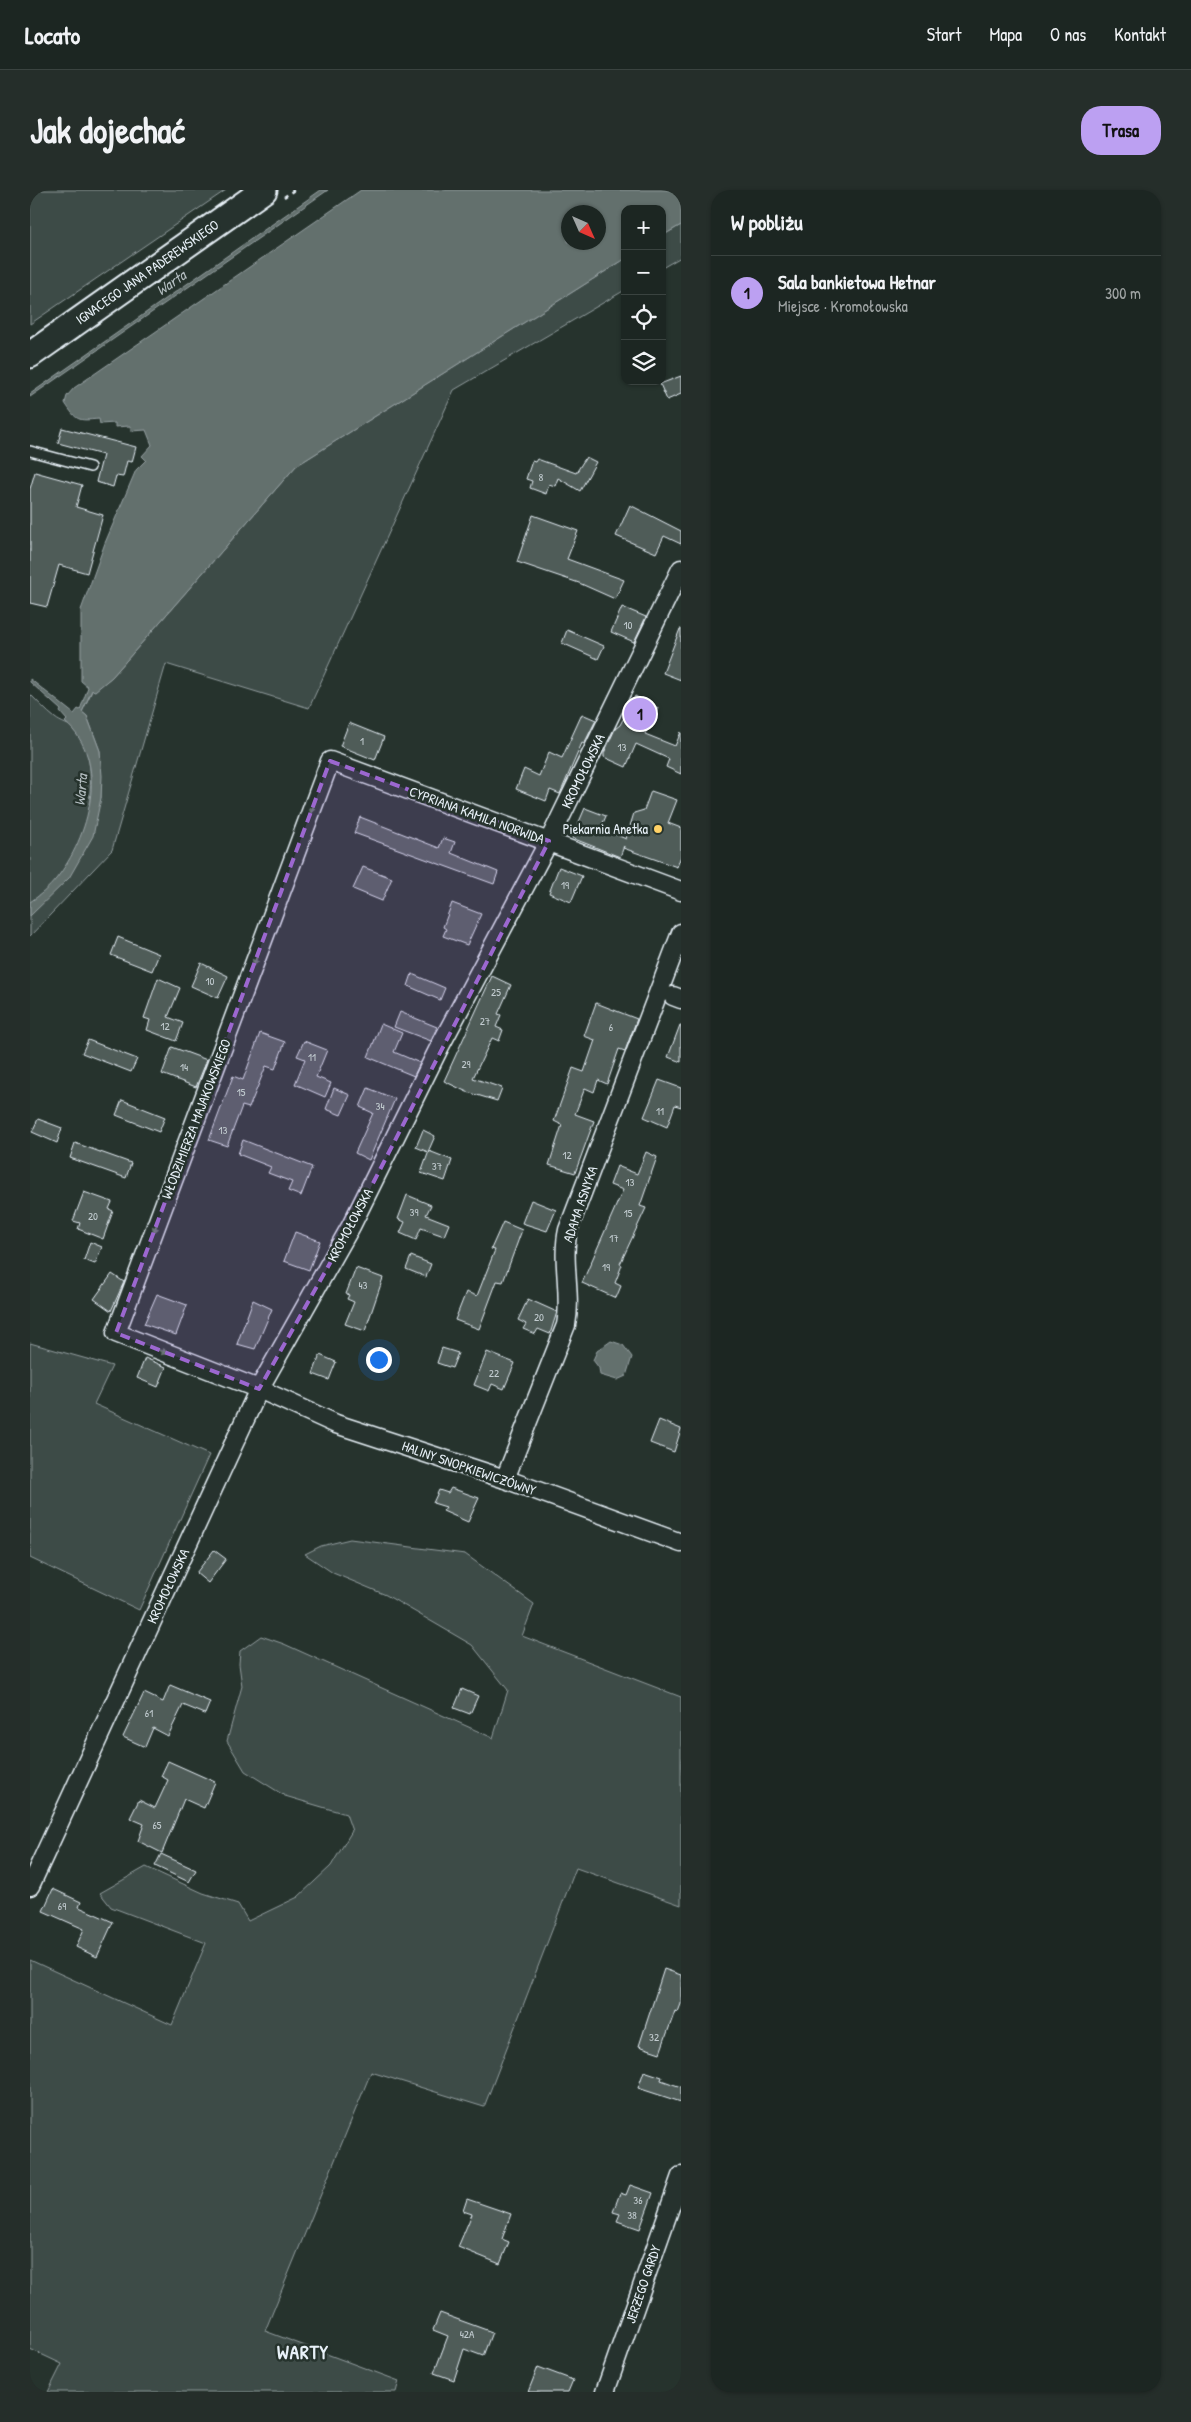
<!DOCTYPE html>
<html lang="pl">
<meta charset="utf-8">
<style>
:root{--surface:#1c2622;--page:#252e2a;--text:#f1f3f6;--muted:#a0a5a5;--line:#3a4340;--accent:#bca0f2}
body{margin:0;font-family:"Patrick Hand",sans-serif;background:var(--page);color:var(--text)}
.controls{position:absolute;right:15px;top:15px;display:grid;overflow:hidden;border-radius:10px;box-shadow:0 1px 4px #0004}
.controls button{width:45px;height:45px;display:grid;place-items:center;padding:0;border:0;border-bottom:1px solid var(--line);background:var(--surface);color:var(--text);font:25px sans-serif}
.compass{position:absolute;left:531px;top:15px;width:45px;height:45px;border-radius:50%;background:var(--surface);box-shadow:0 1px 4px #0004;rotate:135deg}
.you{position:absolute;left:348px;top:1169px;width:18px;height:18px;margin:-12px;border:4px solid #fff;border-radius:50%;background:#1a73e8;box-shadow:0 0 0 8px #1a73e833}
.badge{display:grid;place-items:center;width:32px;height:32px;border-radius:50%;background:var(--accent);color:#111;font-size:16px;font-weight:700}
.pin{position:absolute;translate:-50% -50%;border:2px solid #fff;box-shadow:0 1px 5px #0006}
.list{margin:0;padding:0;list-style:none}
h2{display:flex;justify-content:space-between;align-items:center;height:65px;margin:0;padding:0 20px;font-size:21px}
h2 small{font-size:16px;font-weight:400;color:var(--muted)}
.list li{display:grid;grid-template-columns:32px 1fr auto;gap:15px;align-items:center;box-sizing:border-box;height:75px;padding:0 20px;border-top:1px solid var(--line)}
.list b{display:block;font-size:19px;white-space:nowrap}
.list p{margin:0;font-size:16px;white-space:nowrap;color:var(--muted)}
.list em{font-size:16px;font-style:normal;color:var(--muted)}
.icon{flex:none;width:28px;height:28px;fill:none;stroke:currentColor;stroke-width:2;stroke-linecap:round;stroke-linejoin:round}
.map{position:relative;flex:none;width:651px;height:2202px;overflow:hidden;border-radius:20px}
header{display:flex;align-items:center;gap:30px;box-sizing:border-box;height:70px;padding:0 25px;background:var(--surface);border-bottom:1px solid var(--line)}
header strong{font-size:24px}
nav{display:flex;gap:28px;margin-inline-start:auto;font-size:18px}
.intro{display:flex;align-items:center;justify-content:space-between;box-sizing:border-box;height:120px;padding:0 30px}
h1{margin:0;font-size:35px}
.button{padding:12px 22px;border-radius:20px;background:var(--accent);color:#111;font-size:18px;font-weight:700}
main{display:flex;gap:30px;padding:0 30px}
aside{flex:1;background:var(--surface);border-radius:20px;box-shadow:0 1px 4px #0004}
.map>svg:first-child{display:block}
.green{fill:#3e4b47;stroke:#939ea0}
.water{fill:#636f6d;stroke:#98a3a5;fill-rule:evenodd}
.building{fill:#505c59;stroke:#e8f1f8}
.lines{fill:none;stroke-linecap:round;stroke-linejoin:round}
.service-casing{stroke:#e8f1f8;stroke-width:12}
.minor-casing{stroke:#e8f1f8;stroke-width:21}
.secondary-casing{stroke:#e8f1f8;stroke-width:29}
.path{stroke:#e8f1f8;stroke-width:2.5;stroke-dasharray:4 4;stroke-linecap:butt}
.service{stroke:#26332d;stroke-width:9}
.minor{stroke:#26332d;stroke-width:18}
.secondary{stroke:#26332d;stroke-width:25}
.oneway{fill:#6a7674}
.marked{fill:#9c67d0;fill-opacity:0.2;stroke:#9c67d0;stroke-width:4;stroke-dasharray:10 6;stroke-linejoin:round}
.poi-dot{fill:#ffd166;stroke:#26332d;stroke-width:2}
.labels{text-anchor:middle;stroke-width:5;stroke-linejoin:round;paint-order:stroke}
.number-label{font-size:11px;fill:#c2ccd0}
.street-label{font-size:14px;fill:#e8f1f8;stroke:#26332d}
.poi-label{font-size:14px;fill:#e8f1f8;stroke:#26332d;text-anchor:end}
.water-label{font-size:15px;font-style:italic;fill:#b3bdc0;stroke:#26332d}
.district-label{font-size:19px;font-weight:bold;letter-spacing:1px;fill:#e8f1f8;stroke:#26332d}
</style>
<header>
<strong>Locato</strong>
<nav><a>Start</a><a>Mapa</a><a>O nas</a><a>Kontakt</a></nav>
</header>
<div class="intro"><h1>Jak dojechać</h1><a class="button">Trasa</a></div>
<main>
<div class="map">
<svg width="651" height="2202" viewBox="0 0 651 2202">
<rect width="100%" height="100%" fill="#26332d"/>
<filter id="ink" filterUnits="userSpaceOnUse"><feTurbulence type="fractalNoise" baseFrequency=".02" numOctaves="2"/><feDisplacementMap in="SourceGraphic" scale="10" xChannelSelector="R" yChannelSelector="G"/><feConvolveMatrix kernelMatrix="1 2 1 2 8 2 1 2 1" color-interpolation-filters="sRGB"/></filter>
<g filter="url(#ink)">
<g class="green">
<path d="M0,0H196L0,134Z"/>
<path d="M651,35V67L632,78V46Z"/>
<path d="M595,69V100L424,200L279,518L136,474L82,660L0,746V504C8,512 16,521 25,528C31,533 39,534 45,540C62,559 62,591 59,614L71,608L70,561L57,526L52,522L63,499L65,500L82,487L266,276Z"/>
<path d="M0,1153L82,1176L64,1214L179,1265L109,1420L0,1368Z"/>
<path d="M320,1349L435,1364L504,1414L492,1446L651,1507V1715L546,1678L454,1917L341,1882L235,2141L369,2191L366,2202H18L32,2174L0,2159V1770L142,1835L176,1753L81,1717L70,1703L116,1677L173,1703L208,1714L218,1731L268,1707L301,1676L322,1641L316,1624L255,1606L215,1581L197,1551L212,1496L209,1474L210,1461L231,1446L254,1454L463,1548L478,1500L442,1455L356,1405L303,1383L275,1364L291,1356Z"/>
</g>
<g class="water">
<path d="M291,0H298L0,207V204Z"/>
<path d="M331,0H651V35L632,46V19H595V69L266,276L82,487L65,501L62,500L52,522L57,526L70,561L72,586L71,608L63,646L39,688L0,726V712C9,706 19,698 26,689C59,648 81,571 35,532L37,530L30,522L31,520L0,492V489L44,524L48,519L50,520L58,497L51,491V420L75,353L106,280L116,270L112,266L122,255L116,240L101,241L100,236L85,237V233L70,234L69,229C47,231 47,231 35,213L37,206L44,198ZM568,22V52H538V22Z"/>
<path d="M581,1151L593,1155L602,1167L596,1186L587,1190L570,1185L569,1178L563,1170L567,1161Z"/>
</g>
<g class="building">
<path d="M651,186V204L637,210L630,194Z"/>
<path d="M32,238L106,257L102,272L97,271L93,287L86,286L83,297L66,292L73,265L28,253Z"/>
<path d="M556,267L566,272L550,301L528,288L525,296L519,294L516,304L500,298L502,291L496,289L502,271L505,272L507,269L546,283Z"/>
<path d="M5,282L52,295L46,317L73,325L57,383L29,375L17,417L0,413V299Z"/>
<path d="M600,315L651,341V354L634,346L626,363L586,346Z"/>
<path d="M503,325L548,341L537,369L594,390L585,409L549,393L487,372Z"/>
<path d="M592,417L616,427L604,452L581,442Z"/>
<path d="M650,439H651V490L633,483Z"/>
<path d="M537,440L574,456L568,469L532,453Z"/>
<path d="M605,506L628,518L615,544L645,556L651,542V584L636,577L639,569L606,554L596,577L574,567V563L585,539L590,535Z"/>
<path d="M552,524L566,530L554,554L552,553L530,604L520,600L516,611L486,599L494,579L509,586L519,562L532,568Z"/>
<path d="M319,533L354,547L345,570L310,556Z"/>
<path d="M621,601L647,610L638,633L651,638V666L647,677L593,658L594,656L590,667L542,648L555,618L576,626L571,638L596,649L604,623L614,620Z"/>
<path d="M330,627L409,658L413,648L425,652L421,663L468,682L464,694L324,643Z"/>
<path d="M333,677L362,688L352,711L323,699Z"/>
<path d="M529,677L552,686L541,712L519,703Z"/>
<path d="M422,713L451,724L437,755L413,746L416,739L413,737Z"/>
<path d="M88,747L129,764L122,781L81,765Z"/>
<path d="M171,773L198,786L188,808L161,796Z"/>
<path d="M382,784L415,798L410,810L378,796Z"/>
<path d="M462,786L481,795L468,824L471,825L466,837L473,840L469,851L462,848L443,888L472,898L467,911L437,902L414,891Z"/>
<path d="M128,788L150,798L138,827L153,833L146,851L117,840L120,830L114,828Z"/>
<path d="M566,813L607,829L595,861L589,859L577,894L568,890L564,902L555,898L545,924L564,931L545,983L519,975L532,935L524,931L543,878L554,882L565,850L554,846Z"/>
<path d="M370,822L407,837L401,851L364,837Z"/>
<path d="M351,834L372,843L364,862L390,873L384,886L338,867Z"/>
<path d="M650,835H651V872L638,867Z"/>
<path d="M230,843L255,852L245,879L236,876L219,918L212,916L197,956L179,950L203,886L213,890Z"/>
<path d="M58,850L107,869L101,882L52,863Z"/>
<path d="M274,851L297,860L286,887L301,893L295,907L265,894L275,869L267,866Z"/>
<path d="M142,857L177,870L166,897L132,884Z"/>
<path d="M629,890L651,898V917L645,915L637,937L614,927Z"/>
<path d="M304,898L320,905L311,925L296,919Z"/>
<path d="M338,898L365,909L339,970L325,963L343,923L330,917Z"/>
<path d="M92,910L135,927L129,942L86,925Z"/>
<path d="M8,929L32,938L27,953L2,942Z"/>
<path d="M393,940L405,946L398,962L386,957Z"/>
<path d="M213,950L282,977L271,1006L258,1001L262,992L238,983L241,977L208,964Z"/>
<path d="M45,953L101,973L96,988L40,968Z"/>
<path d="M399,961L422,970L415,991L391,983Z"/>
<path d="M616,962L627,967L610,1016L616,1018L590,1074L592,1075L585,1093L591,1096L586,1108L552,1093L593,1000L580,995L587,976L607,984Z"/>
<path d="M54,1002L82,1012L79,1019L83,1021L73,1049L48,1039L50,1033L43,1031Z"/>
<path d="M377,1005L401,1015L396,1025L419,1034L414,1046L391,1038L386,1050L370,1043L375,1032L368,1029Z"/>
<path d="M501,1010L526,1020L517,1041L492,1033Z"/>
<path d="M473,1032L492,1040L473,1092L467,1091L449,1139L425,1130L436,1102L447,1106L465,1060L461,1059Z"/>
<path d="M265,1042L290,1051L279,1080L254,1071Z"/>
<path d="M60,1052L72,1057L65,1074L54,1070Z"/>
<path d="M381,1066L401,1074L396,1087L376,1079Z"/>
<path d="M326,1078L353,1088L335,1141L315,1134L324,1112L317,1109L319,1105L316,1104Z"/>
<path d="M82,1084L94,1092L81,1121L64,1109Z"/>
<path d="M127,1104L157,1115L146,1145L114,1134Z"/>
<path d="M498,1109L527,1122L520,1144L508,1139L505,1144L493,1139L496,1134L488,1130Z"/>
<path d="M223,1110L242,1119L225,1159L207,1154Z"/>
<path d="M412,1158L428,1163L422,1178L407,1173Z"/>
<path d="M457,1162L485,1173L474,1199L462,1194L459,1201L444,1195Z"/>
<path d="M290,1165L306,1172L299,1190L283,1184Z"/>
<path d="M115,1168L136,1177L128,1197L107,1188Z"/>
<path d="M629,1230L651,1239L644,1262L620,1253Z"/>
<path d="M421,1298L449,1308L438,1332L413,1321L416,1317L403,1313L409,1300L418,1303Z"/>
<path d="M184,1360L196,1369L178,1393L166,1383Z"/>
<path d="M140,1495L180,1512L175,1524L153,1515L138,1546L123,1538L115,1557L93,1547L114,1503L133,1512Z"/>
<path d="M432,1499L448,1506L440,1524L424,1518Z"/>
<path d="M138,1571L185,1592L174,1618L154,1609L132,1663L108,1651L114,1634L100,1628L109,1610L125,1618L138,1590L131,1586Z"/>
<path d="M131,1664L166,1680L159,1692L125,1676Z"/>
<path d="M23,1699L51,1712L49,1717L83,1732L67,1767L46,1757L54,1739L13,1721Z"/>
<path d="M634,1779L651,1785V1814L648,1822L645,1821L630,1863L609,1856Z"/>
<path d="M614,1881L632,1887L631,1890L651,1897V1912L608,1898Z"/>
<path d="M600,1995L623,2003L610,2039L587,2031L590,2024L583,2022L590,2003L596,2005Z"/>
<path d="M437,2009L481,2024L472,2049L479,2052L470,2074L428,2057L442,2024L433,2021Z"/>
<path d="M410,2123L462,2142L453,2166L434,2159L424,2190L404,2183L418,2146L403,2140Z"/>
<path d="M508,2177L543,2190L538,2202H498Z"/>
</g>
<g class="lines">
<g class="service-casing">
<path id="service" d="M0,261L60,277"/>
</g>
<g class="minor-casing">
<g id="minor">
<path d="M651,701L300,571L86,1143L229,1199L306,1234L475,1289L651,1353"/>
<path d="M643,806L651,809"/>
<path d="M475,1289L536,1135C542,1104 531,1071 538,1040L651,743"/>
<path d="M0,1696L229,1199L321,1036L410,856L519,651L651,379"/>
<path d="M575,2202L651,1986"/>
</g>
</g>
<g class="secondary-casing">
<path id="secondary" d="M0,165L234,0"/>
</g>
<path class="path" d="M254,7L264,0"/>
<use href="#service" class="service"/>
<use href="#minor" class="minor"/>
<use href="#secondary" class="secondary"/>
</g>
<defs><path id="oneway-solid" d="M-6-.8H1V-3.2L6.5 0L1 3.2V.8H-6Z" transform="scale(1.25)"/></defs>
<g class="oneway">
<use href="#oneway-solid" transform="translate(283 617) rotate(111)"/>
<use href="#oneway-solid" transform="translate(226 769) rotate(111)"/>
<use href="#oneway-solid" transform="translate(126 1036) rotate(111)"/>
<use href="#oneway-solid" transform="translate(131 1161) rotate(21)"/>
</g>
</g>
<path class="marked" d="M300,571L519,651L321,1036L229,1199L86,1143Z"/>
<circle class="poi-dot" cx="628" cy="639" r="5"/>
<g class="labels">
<g class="number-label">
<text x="511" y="291">8</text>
<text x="598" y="439">10</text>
<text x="332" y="555">1</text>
<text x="592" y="561">13</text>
<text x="535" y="699">19</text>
<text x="180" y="795">10</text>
<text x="466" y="806">25</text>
<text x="455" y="835">27</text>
<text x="135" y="840">12</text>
<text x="581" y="841">6</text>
<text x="282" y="871">11</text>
<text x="436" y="878">29</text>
<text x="154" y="881">14</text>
<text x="211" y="906">15</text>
<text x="350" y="920">34</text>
<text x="630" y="925">11</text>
<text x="193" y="944">13</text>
<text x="537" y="969">12</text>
<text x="407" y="980">37</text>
<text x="600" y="996">13</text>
<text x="384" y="1026">39</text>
<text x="598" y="1027">15</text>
<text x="63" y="1030">20</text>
<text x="584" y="1052">17</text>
<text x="576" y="1081">19</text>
<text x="333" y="1099">43</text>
<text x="509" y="1131">20</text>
<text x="464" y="1187">22</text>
<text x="119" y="1527">61</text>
<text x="127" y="1639">65</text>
<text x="32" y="1720">69</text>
<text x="624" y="1851">32</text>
<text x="608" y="2014">36</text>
<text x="602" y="2029">38</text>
<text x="437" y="2148">42A</text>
</g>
<g class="street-label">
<text transform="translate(117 82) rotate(-35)" y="5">IGNACEGO JANA PADEREWSKIEGO</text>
<text transform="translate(553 581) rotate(-64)" y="5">KROMOŁOWSKA</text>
<text transform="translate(447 625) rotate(20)" y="5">CYPRIANA KAMILA NORWIDA</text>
<text transform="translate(166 929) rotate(-69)" y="5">WŁODZIMIERZA MAJAKOWSKIEGO</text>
<text transform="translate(550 1014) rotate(-71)" y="5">ADAMA ASNYKA</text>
<text transform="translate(320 1035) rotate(-62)" y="5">KROMOŁOWSKA</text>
<text transform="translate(439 1278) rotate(19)" y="5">HALINY SNOPKIEWICZÓWNY</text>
<text transform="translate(138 1396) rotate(-65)" y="5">KROMOŁOWSKA</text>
<text transform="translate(613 2094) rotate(-71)" y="5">JERZEGO GARDY</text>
</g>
<g class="poi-label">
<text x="618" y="644">Piekarnia Anetka</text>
</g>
<g class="water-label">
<text transform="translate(141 93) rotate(-35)" y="5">Warta</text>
<text transform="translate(51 600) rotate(-85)" y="5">Warta</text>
</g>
<g class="district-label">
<text x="273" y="2169">WARTY</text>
</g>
</g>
</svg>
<div class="controls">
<button>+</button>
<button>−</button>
<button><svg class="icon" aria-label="locate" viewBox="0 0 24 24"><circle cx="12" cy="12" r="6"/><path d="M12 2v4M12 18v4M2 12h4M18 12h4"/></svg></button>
<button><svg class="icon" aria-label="layers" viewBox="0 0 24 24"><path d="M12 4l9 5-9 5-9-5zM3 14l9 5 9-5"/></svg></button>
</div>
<svg class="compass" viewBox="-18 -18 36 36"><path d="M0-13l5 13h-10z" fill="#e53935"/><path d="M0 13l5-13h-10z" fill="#a0a5a5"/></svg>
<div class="you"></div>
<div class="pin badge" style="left:610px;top:524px">1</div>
</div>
<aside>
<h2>W pobliżu<small></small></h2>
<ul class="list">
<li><span class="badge">1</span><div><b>Sala bankietowa Hetnar</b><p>Miejsce · Kromołowska</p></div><em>300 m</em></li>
</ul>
</aside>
</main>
